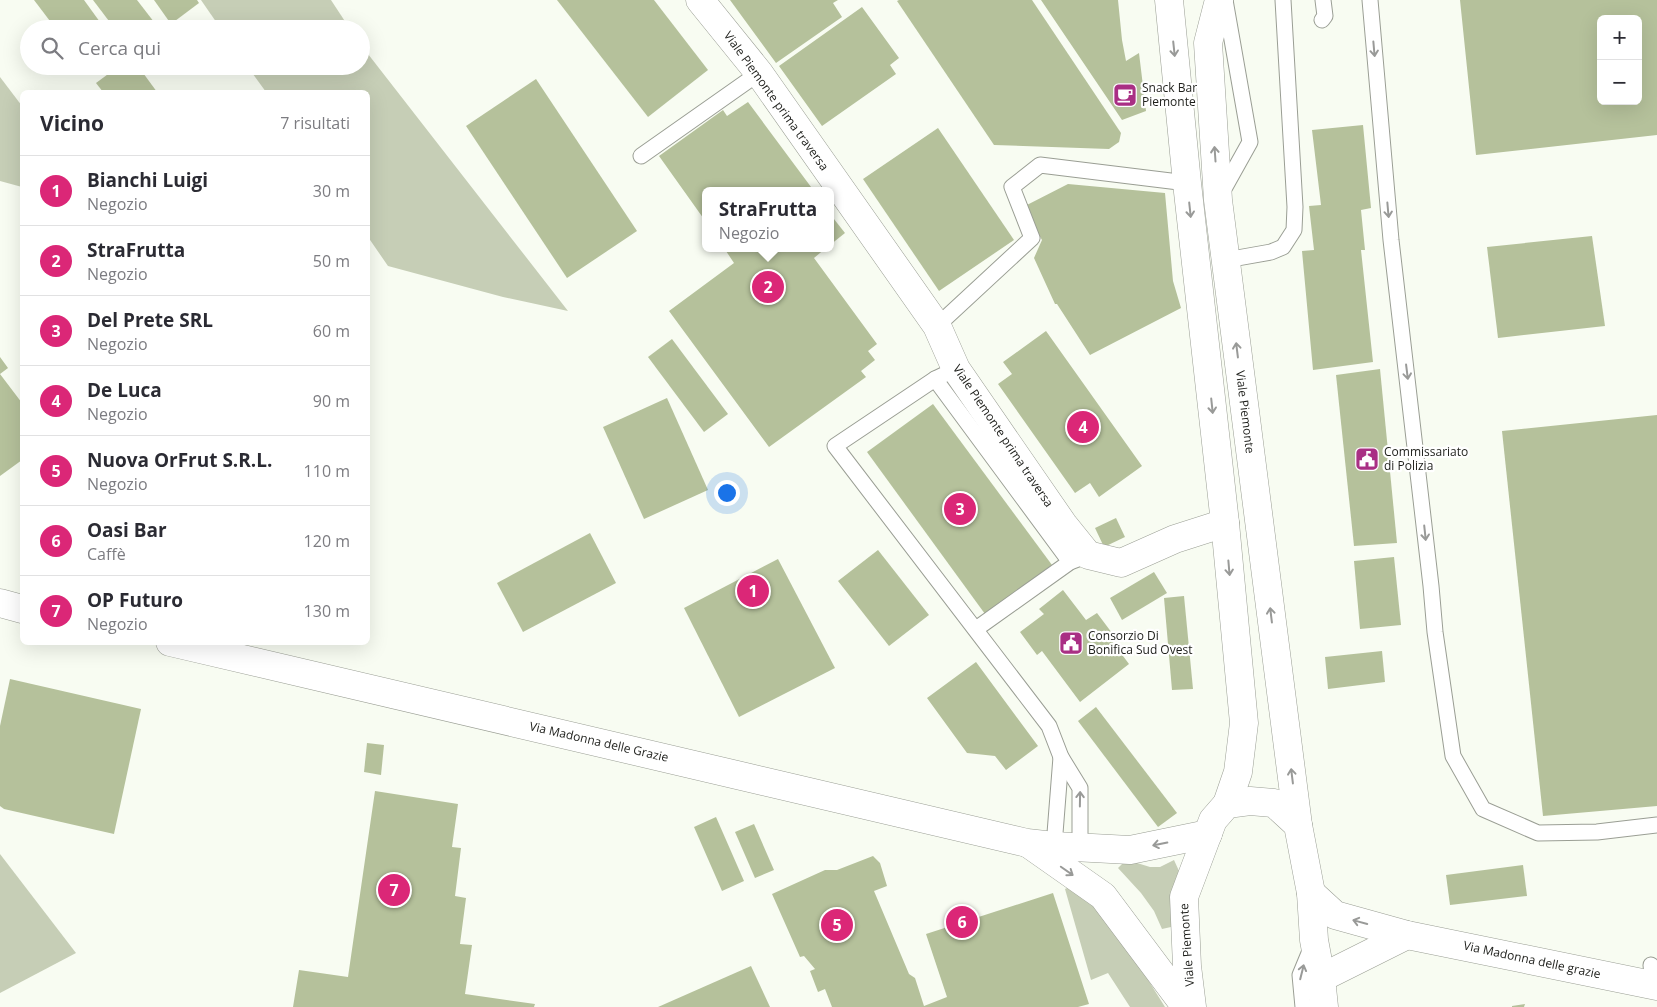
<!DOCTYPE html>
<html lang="it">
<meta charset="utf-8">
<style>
:root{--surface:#fff;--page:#f2f2f3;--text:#2b2b33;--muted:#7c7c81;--line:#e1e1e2;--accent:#db2777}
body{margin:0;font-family:"Open Sans",sans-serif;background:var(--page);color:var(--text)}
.controls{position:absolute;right:15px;top:15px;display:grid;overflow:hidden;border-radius:8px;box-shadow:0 5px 20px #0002}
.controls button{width:45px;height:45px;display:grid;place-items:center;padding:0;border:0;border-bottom:1px solid var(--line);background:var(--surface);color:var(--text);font:25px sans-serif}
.you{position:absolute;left:726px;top:492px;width:18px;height:18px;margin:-12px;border:4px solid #fff;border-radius:50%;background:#1a73e8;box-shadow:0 0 0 8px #1a73e833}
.badge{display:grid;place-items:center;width:32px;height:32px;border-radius:50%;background:var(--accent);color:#fff;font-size:16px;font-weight:700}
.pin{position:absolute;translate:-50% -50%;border:2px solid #fff;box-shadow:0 1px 5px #0006}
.popup{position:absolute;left:702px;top:187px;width:132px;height:65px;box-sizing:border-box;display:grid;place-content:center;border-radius:8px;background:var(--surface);filter:drop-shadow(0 1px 4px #0005);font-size:16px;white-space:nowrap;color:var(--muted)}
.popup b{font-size:19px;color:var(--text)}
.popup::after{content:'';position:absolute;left:50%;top:100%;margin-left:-10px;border:10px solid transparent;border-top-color:var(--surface)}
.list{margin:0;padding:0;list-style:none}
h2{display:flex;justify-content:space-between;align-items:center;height:65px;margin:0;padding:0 20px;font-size:21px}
h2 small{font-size:16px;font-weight:400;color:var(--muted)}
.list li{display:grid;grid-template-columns:32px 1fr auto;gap:15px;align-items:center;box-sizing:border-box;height:70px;padding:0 20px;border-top:1px solid var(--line)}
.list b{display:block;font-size:19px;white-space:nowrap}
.list p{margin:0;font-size:16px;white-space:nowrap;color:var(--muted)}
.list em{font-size:16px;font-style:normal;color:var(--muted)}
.icon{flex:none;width:28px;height:28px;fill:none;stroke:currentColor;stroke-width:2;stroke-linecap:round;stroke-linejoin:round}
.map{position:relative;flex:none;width:1657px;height:1007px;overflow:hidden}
.search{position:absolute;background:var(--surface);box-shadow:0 5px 20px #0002;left:20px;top:20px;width:350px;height:55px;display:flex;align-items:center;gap:12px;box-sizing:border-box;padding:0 18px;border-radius:28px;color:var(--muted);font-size:19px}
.panel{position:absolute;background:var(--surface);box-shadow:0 5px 20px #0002;left:20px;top:90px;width:350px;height:555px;border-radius:8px}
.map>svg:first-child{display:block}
.green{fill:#c6ceb6}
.building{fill:#b5c19b;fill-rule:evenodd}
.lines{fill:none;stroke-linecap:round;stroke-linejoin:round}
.service-casing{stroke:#9a9e94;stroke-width:17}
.minor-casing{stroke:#9a9e94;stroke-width:29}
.tertiary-casing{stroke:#9a9e94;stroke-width:29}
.service{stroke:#fff;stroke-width:15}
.minor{stroke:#fff;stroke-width:28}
.tertiary{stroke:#fff;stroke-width:28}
.oneway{stroke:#999a98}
.labels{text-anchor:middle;stroke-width:4.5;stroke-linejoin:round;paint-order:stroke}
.poi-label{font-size:12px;fill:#1d1e1a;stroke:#fff;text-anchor:start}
.street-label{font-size:12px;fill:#1d1e1a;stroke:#fff}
</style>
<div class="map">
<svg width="1657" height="1007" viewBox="0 0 1657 1007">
<rect width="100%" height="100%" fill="#f8fcf2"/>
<g class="green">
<path d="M201,0H331L350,29H221Z"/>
<path d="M361,45L568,311L503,297L388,266L368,237V92H266L247,66H361Z"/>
<path d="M0,77L22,106V187L0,181Z"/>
<path d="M0,854L76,953L0,993Z"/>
<path d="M1174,860L1179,871L1175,881L1171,927L1162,929L1154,911L1141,893L1118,868L1123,863H1137L1150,867H1160Z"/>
<path d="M1073,885L1110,919L1165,1007H1130L1108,973L1091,980L1065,889Z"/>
</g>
<g class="building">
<path d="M34,0H84L105,29H56Z"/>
<path d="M93,0H137L154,22L145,29H115Z"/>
<path d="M154,0H197L199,3L171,24Z"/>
<path d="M557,0H654L708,70L648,117Z"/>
<path d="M730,0H838L833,3L842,17L776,63Z"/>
<path d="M899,0H1032L1121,133L1119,142L1109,149L994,145L897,1Z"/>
<path d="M1041,0H1118L1122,40L1126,61L1139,53L1146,111L1122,120Z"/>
<path d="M1460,0H1657V135L1476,155ZM1601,19H1638V101H1601Z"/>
<path d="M862,7L899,58L890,65L896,74L822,126L779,66Z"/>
<path d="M119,66H138L157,92H103L96,83Z"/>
<path d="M536,79L637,231L567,278L466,126Z"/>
<path d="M748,102L814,191H706V222L659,156L723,110L727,116Z"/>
<path d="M1363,125L1371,208L1361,210L1365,250H1361L1373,362L1313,370L1302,251L1314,250L1309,206L1321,205L1312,130Z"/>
<path d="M938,128L1014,240L939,291L863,179Z"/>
<path d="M1068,184L1165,193L1173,281L1181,308L1090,355L1057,304H1055L1034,258L1042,240L1023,207Z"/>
<path d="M830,214L845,233L830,245Z"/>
<path d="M1592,236L1605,326L1498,338L1487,247Z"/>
<path d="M724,248H826L814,258L877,344L868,351L875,360L861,371L866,377L769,447L669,311L734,263Z"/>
<path d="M1046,331L1142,466L1099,497L1090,483L1075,493L998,384L1012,374L1003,362Z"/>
<path d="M672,339L728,414L704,432L648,357Z"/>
<path d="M0,357L8,368L0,374L22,403V460L0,476Z"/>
<path d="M1380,369L1397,543L1354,546L1336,375Z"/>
<path d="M667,398L708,490L644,519L603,427Z"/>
<path d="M933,404L1052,565L985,614L867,452Z"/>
<path d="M1657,415V806L1543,816L1502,431Z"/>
<path d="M1116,518L1125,537L1104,547L1095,528Z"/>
<path d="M590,533L616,583L523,632L497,583Z"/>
<path d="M878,550L929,615L889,646L838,581Z"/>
<path d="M1394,557L1401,625L1360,629L1354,561Z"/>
<path d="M778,559L835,668L739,717L684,608Z"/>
<path d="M1154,572L1167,593L1122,620L1110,598Z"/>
<path d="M1063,590L1086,620L1097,613L1112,633L1108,636L1129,664L1080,702L1042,651L1037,655L1020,632L1044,614L1039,609Z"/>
<path d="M1184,596L1193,689L1172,690L1164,598Z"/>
<path d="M1382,651L1385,682L1328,689L1325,657Z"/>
<path d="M976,662L1038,746L1006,770L995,756L967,753L927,698Z"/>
<path d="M10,679L141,709L114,834L4,809L0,806V726Z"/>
<path d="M1096,707L1177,813L1158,827L1078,721Z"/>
<path d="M367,743L384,745L381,775L364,772Z"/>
<path d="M375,791L458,804L452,847L461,848L455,896L466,898L460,944L472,945L465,994L535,1004L534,1007H293L299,970L348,977Z"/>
<path d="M716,817L744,881L722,891L694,827Z"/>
<path d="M754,824L774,870L755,878L735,832Z"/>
<path d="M873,856L880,863L887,886L874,891L909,974L915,978L924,1006L947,997L926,934L1053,893L1089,1004L1078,1007H832L825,989L818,992L810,971L815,969L804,956L800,957L772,894L825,870H837Z"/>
<path d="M1523,865L1527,896L1450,905L1446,875Z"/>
<path d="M751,966L770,1007H658Z"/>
<path d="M1525,1004L1524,1007H1512V1006Z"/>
</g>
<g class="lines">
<g class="service-casing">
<g id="service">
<path d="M1370,0L1391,240L1431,586L1435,632L1453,756L1483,809L1538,833L1597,832L1657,825"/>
<path d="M1322,20L1325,16L1323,0"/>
<path d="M641,156L759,73"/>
<path d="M1221,194L1250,142L1225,0"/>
<path d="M1226,260L1271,252L1283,247L1294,230L1295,207L1283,0"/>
<path d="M937,326L1032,238L1012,187L1040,165L1187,183"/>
<path d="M956,369L935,379L835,446L1049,726L1061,757L1080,788V847"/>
<path d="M935,379L1070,562"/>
<path d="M976,629L1070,562L1078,559"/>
<path d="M1054,846L1061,757"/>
<path d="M1651,965L1653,985"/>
<path d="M1303,1007L1300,975L1312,946"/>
</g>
</g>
<g class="minor-casing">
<g id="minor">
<path d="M700,0L759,73L937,326L956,369L1063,524L1088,555L1121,563L1175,539L1225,523"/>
<path d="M1311,893L1335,915L1407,935L1657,986"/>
<path d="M1321,978L1407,935"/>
</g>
</g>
<g class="tertiary-casing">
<g id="tertiary">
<path d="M1169,0L1187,183L1225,523L1244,723L1238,772L1227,804"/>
<path d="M1219,0L1208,43L1218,200L1298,825"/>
<path d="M0,603L22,609"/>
<path d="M170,642L1027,843L1054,846L1130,850L1208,834"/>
<path d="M1029,844L1103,896L1186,1007"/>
<path d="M1192,1007L1187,966L1184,897L1213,820L1227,804L1250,801L1274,803L1298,825L1311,893L1314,940L1321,978L1324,1007"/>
</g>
</g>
<use href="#service" class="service"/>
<use href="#minor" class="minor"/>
<use href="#tertiary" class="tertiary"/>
</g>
<defs><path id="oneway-shaft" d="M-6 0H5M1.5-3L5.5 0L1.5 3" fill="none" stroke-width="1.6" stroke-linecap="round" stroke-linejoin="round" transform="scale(1.25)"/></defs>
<g class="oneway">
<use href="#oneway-shaft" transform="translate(1174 49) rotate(84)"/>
<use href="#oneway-shaft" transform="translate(1374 49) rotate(85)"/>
<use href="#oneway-shaft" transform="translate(1215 154) rotate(-94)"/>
<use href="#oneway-shaft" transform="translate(1190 210) rotate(84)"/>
<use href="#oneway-shaft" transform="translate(1388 210) rotate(85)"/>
<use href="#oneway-shaft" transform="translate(1237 350) rotate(-97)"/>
<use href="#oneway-shaft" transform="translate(1407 372) rotate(83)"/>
<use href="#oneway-shaft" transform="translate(1212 406) rotate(84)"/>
<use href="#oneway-shaft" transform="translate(1425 533) rotate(84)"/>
<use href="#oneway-shaft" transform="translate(1229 568) rotate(85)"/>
<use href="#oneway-shaft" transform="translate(1271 615) rotate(-97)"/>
<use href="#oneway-shaft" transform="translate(1292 776) rotate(-97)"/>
<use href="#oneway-shaft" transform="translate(1080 799) rotate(-89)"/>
<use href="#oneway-shaft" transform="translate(1160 844) rotate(169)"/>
<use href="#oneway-shaft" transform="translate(1067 871) rotate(35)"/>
<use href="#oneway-shaft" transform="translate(1360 922) rotate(-165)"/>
<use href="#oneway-shaft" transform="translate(1302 972) rotate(-76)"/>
</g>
<defs>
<g id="cafe-square" transform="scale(1.25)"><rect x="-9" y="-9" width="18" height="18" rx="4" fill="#a92f84" stroke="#fff"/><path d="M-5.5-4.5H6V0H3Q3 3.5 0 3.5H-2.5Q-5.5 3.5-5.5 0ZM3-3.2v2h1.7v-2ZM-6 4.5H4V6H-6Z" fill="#fff"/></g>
<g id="civic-square" transform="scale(1.25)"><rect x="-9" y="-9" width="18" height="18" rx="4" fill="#a92f84" stroke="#fff"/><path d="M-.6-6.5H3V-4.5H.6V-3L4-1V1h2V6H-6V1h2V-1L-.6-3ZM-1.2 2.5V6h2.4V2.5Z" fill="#fff"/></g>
</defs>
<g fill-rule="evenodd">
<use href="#cafe-square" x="1125" y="95"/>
<use href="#civic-square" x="1367" y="459"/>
<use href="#civic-square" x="1071" y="643"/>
</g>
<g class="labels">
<g class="poi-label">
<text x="1142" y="92">Snack Bar<tspan x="1142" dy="14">Piemonte</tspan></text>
<text x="1384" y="456">Commissariato<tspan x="1384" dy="14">di Polizia</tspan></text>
<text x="1088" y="640">Consorzio Di<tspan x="1088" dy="14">Bonifica Sud Ovest</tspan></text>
</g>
<g class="street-label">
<text transform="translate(776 101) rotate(54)" y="4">Viale Piemonte prima traversa</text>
<text transform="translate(1245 412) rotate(83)" y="4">Viale Piemonte</text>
<text transform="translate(1003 436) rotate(56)" y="4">Viale Piemonte prima traversa</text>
<text transform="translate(599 742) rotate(13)" y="4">Via Madonna delle Grazie</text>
<text transform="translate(1187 945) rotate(-94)" y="4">Viale Piemonte</text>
<text transform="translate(1532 960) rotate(12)" y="4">Via Madonna delle grazie</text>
</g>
</g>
</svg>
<div class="controls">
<button>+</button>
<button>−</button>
</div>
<div class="you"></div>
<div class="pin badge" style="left:753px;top:591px">1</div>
<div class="pin badge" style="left:768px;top:287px">2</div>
<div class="popup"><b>StraFrutta</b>Negozio</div>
<div class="pin badge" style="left:960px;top:509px">3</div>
<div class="pin badge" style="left:1083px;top:427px">4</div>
<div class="pin badge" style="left:837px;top:925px">5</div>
<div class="pin badge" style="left:962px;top:922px">6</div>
<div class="pin badge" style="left:394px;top:890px">7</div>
<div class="search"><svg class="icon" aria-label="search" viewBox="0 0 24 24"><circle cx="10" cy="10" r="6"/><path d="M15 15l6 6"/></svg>Cerca qui</div>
<section class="panel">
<h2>Vicino<small>7 risultati</small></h2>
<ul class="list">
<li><span class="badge">1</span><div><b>Bianchi Luigi</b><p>Negozio</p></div><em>30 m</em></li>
<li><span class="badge">2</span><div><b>StraFrutta</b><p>Negozio</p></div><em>50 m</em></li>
<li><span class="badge">3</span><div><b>Del Prete SRL</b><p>Negozio</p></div><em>60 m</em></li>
<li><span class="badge">4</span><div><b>De Luca</b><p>Negozio</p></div><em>90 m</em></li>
<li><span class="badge">5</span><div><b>Nuova OrFrut S.R.L.</b><p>Negozio</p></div><em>110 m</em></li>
<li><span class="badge">6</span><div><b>Oasi Bar</b><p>Caffè</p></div><em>120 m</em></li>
<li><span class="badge">7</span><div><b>OP Futuro</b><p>Negozio</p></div><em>130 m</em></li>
</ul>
</section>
</div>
